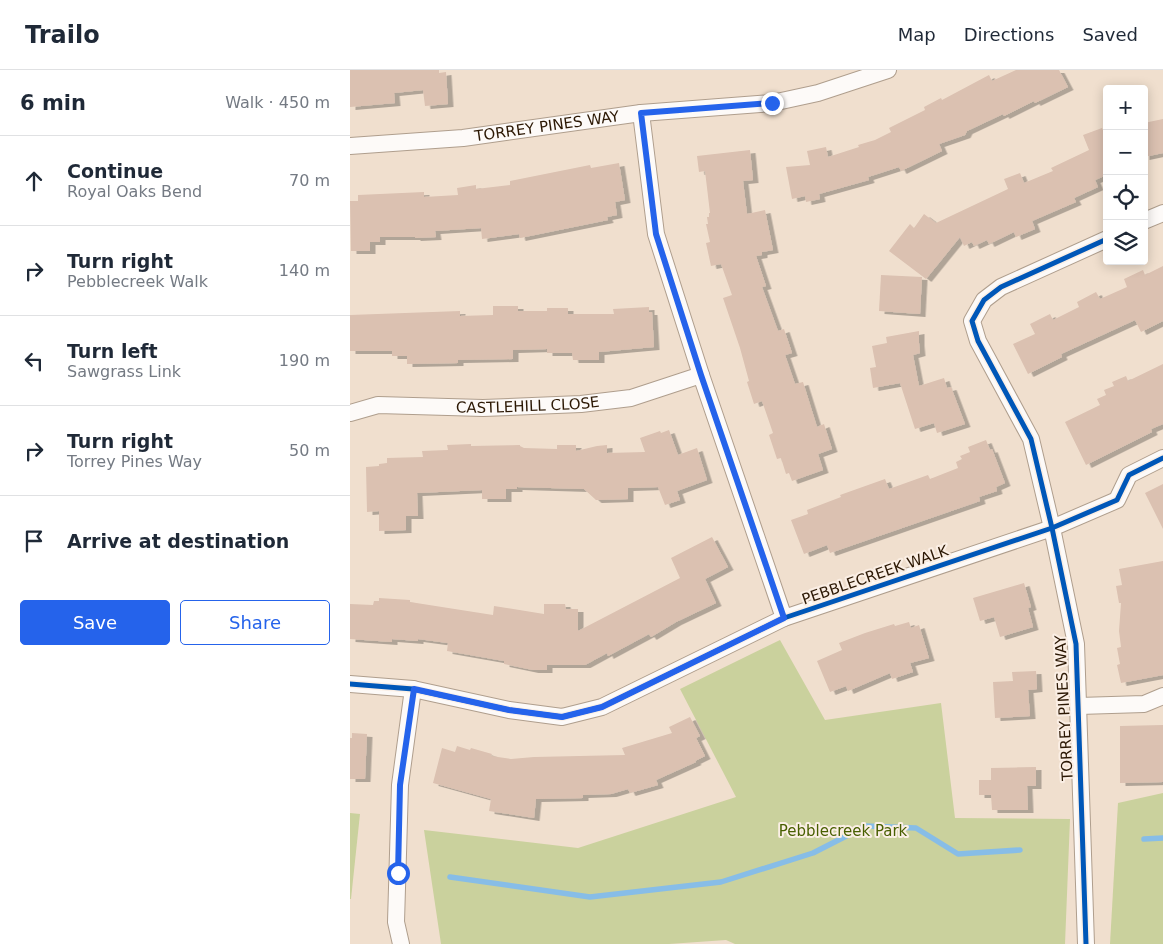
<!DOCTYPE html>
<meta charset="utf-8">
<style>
:root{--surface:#fff;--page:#f2f2f3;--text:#1f2937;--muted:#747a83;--line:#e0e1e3;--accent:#2563eb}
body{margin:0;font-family:"DejaVu Sans",sans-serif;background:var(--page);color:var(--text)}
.controls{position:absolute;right:15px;top:15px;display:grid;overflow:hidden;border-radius:5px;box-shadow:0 2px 12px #0003}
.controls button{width:45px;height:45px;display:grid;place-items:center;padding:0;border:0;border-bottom:1px solid var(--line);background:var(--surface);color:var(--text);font:25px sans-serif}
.stop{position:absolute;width:15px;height:15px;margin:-11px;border:4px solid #2563eb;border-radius:50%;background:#fff}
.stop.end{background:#2563eb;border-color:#fff;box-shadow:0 1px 5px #0008}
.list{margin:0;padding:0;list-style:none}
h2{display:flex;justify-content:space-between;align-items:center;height:65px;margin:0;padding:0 20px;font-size:21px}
h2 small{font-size:16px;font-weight:400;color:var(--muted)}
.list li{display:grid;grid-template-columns:32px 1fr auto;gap:15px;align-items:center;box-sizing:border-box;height:90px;padding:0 20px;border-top:1px solid var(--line)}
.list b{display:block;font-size:19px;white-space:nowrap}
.list p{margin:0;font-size:16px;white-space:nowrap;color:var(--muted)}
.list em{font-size:16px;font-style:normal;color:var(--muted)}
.actions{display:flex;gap:10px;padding:15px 20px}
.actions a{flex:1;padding:11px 0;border:1px solid var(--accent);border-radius:5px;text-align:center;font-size:18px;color:var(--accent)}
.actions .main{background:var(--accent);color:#fff}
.icon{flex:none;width:28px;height:28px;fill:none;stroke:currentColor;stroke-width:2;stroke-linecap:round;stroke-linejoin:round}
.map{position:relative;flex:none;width:813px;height:874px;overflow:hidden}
header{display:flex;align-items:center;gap:30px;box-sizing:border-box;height:70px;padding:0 25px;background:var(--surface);border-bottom:1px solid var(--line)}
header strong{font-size:24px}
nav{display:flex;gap:28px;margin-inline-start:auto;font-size:18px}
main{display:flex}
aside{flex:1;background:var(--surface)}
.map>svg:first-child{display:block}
.green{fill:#cad19d}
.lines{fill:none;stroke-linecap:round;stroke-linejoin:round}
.stream{stroke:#87bde7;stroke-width:5.5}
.building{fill:#dbc1b1;filter:url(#shadow)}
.minor-casing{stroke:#af9e8d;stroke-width:18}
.minor{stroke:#fdfaf8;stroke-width:16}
.cycleway-casing{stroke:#fbefe5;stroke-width:8}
.cycleway{stroke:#0057b8;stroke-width:5}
.route{stroke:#2563eb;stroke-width:6}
.labels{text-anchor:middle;stroke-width:4;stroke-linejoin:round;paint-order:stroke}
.street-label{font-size:15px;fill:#2c1804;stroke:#fbefe5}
.park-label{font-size:15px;fill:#485f00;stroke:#fbefe5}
</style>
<header>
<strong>Trailo</strong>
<nav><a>Map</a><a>Directions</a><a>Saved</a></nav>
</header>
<main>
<aside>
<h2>6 min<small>Walk · 450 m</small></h2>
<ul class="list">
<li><svg class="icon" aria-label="ahead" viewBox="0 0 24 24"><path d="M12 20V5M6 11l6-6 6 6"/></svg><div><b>Continue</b><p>Royal Oaks Bend</p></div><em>70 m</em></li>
<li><svg class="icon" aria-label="right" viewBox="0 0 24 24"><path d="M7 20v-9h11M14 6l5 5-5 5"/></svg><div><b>Turn right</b><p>Pebblecreek Walk</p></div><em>140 m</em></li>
<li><svg class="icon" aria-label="left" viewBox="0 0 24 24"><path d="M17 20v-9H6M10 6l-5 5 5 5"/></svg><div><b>Turn left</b><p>Sawgrass Link</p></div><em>190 m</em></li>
<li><svg class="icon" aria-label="right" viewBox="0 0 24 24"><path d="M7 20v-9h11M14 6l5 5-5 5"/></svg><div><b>Turn right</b><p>Torrey Pines Way</p></div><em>50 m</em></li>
<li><svg class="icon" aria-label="arrive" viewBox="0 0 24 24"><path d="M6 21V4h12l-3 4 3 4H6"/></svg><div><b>Arrive at destination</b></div></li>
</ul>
<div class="actions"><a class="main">Save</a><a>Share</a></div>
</aside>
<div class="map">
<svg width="813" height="874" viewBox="0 0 813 874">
<defs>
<filter id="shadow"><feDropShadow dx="5.5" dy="3" stdDeviation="0" flood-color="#0004"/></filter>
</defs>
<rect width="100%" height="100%" fill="#f0dfce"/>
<g class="green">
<path d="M430,570L475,650L591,633L605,748L720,749L715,874H385L376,870L319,874H91L74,760L228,778L386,727L330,619Z"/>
<path d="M813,723V874H760L768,733Z"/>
<path d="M0,743L10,744L1,829H0Z"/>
</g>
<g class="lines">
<g class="stream">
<path d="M794,769L813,768"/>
<path d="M100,807L240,827L371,812L463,783L516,756L566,758L608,784L670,780"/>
</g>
</g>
<g class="building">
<path d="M0,0H89V3L96,2L98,34L75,36L73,20L44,23L45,33L0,37Z"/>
<path d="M666,0H709L718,17L685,33L684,31L654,46L653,44L617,61L615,65L589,74L592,81L551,101L549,97L518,107L519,110L469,124L470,129L456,132L455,126L442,129L436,97L460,95L457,81L476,77L478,87L509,77L508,75L525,70L541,62L539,58L575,40L574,37L591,28L592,30L639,5L642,11Z"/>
<path d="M813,49V83L794,87V53Z"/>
<path d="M752,58L757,69V105L745,110L748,117L724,128L726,132L682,151L685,159L666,167L664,162L639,174L637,170L624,176L622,172L614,176L610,167L576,209L539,181L560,154L564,158L574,144L586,153L658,119L654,109L670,103L674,113L703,101L701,98L739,80L733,65Z"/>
<path d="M400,80L403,110L393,111L397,144L415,140L423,180L412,182V185L406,186L416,216L412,217L428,261L434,259L442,283L435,285L445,314L453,312L467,357L474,354L482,379L468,384L473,400L442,411L439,403L436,404L431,388L427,389L419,365L423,363L412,331L404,334L397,312L399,311L390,278L373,228L382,225L371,194L361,196L356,173L360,172L356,154H358L357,147H359V143H360L355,101L349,102L347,86Z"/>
<path d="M269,93L275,130L265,132L267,145L257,147L258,150L170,168L169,164L132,169L131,158L85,161L86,167L65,168V167H30V172H20V181H1L0,131H8V125L74,122V127L108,125L107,118L126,115V119L160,115V111L240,95L241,98Z"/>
<path d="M813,196V251L791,262L785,250L711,284L712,287L678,304L663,274L685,264L680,254L700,244L703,250L729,237L727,232L746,222L750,229L777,217L774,209L793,200L795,205Z"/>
<path d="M531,205L572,207L570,244L529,241Z"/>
<path d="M143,236H168V241H197V238H218V244H264L263,239L299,237V242H302L304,277L249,282V290H223L222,283H197V279L163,280V289L108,290V293L57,294V286H42V281H0V245L110,241V246L143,245Z"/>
<path d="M569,261V273L570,283L563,285L569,316L594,308L597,318L601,317L615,354L587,363L584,353L565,359L550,313L523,318L520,298L526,297L522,276L537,273L536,267Z"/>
<path d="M813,294V354L801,359L802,362L736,395L715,352L750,335L747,329L756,325L754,320L764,316L762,312L776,306L778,311Z"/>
<path d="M319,360L328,385L347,378L357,410L327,421L330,430L315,435L308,417L278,418V429L246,430L234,419L167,417V419H156V429H132V420L67,423L68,446H56V460L29,461V441L17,442L16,397L29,396V394L37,393V388L73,387L72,381L98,380L97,375L121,374V376L170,375V376L174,378L207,379V375H226V381L247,376L257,375V383L295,382L290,368L310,361L311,363Z"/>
<path d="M636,370L640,380L642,379L655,413L646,417L647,421L629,427L630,431L480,483L477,475L454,484L441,450L458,444L457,440L491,427L490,425L535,409L539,419L578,405L580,409L608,398L606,392L612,389L610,386L620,382L618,377Z"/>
<path d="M813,414V459L795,423Z"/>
<path d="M362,467L378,497L355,509L366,533L326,552L301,567L299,564L258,586L257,583L235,595H197V600H183L154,594V591L97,581L98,573L68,569V571L42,569V572L0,569V534L23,535L24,531H29V528L60,530V532L143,545L144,536L194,544V534H215L216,539H228V561L330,508L321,488Z"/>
<path d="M813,491V605L771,613L767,595L770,594L767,578L771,577L769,561L771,533H769L766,516L772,515L769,499Z"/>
<path d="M674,513L681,537L678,538L683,557L650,567L644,547L630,551L623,528Z"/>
<path d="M559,552L561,558L569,555L579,588L560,593L563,602L542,609L540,603L498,621L496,616L480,622L467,591L492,580L489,573L515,563L544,554L545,556Z"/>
<path d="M686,601L687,619L678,620L680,646L645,648L643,612L663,611L662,602Z"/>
<path d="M340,647L350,666L346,668L355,686L345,691L346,692L306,710L308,715L280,723L278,719L261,724L233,725V728L186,729L184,748L139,741L141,729L83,713L92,678L105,682L107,676L120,680L121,678L142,684L141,686L161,689L184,687L275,685L272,678L322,663L319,657Z"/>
<path d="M813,655V712L770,713V656Z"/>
<path d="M2,663L17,664L15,709H0V668H2Z"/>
<path d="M686,697V716H677L678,740H642L641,725H629V710H641V698Z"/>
</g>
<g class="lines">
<g class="minor-casing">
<g id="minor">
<path d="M291,43L306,164L351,305L434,548"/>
<path id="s1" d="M0,76L113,68L291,43L422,33L468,23L538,0"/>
<path d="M794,151L813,143"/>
<path id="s2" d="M0,343L28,335L133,338L231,334L281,328L351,305"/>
<path d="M0,614L63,619L159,640L212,647L252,637L434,548L702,458L767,430L779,405L813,388"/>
<path d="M729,636L794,634L813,626"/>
<path d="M51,874L46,852L50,715L63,619"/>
<path d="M736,874L726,574L702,458L681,369L628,271L622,251L634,230L651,217L757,169"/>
</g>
</g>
<use href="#minor" class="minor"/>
<g class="cycleway-casing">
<g id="cycleway">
<path d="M0,614L63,619L159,640L212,647L252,637L434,548L702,458L767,430L779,405L813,388"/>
<path d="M736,874L726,574L702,458L681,369L628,271L622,251L634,230L651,217L757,169"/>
</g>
</g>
<use href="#cycleway" class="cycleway"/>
</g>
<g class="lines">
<path class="route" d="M48,803L50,715L64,619L159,640L212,647L252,637L434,548L351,305L306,164L291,43L422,33"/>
</g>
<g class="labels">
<g class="street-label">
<text dy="5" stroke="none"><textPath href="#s1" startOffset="198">TORREY PINES WAY</textPath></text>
<text dy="5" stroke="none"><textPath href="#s2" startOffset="179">CASTLEHILL CLOSE</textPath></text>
<text transform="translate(525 505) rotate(-19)" y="5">PEBBLECREEK WALK</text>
<text transform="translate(714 638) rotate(-93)" y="5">TORREY PINES WAY</text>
</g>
<g class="park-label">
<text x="493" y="766">Pebblecreek Park</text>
</g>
</g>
</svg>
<div class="controls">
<button>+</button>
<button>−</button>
<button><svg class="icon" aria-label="locate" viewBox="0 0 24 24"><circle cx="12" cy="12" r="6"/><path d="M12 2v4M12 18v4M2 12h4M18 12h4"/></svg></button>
<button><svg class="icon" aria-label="layers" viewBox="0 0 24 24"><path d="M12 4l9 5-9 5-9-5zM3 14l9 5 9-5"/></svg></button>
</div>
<div class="stop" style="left:48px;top:803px"></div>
<div class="stop end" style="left:422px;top:33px"></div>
</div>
</main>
